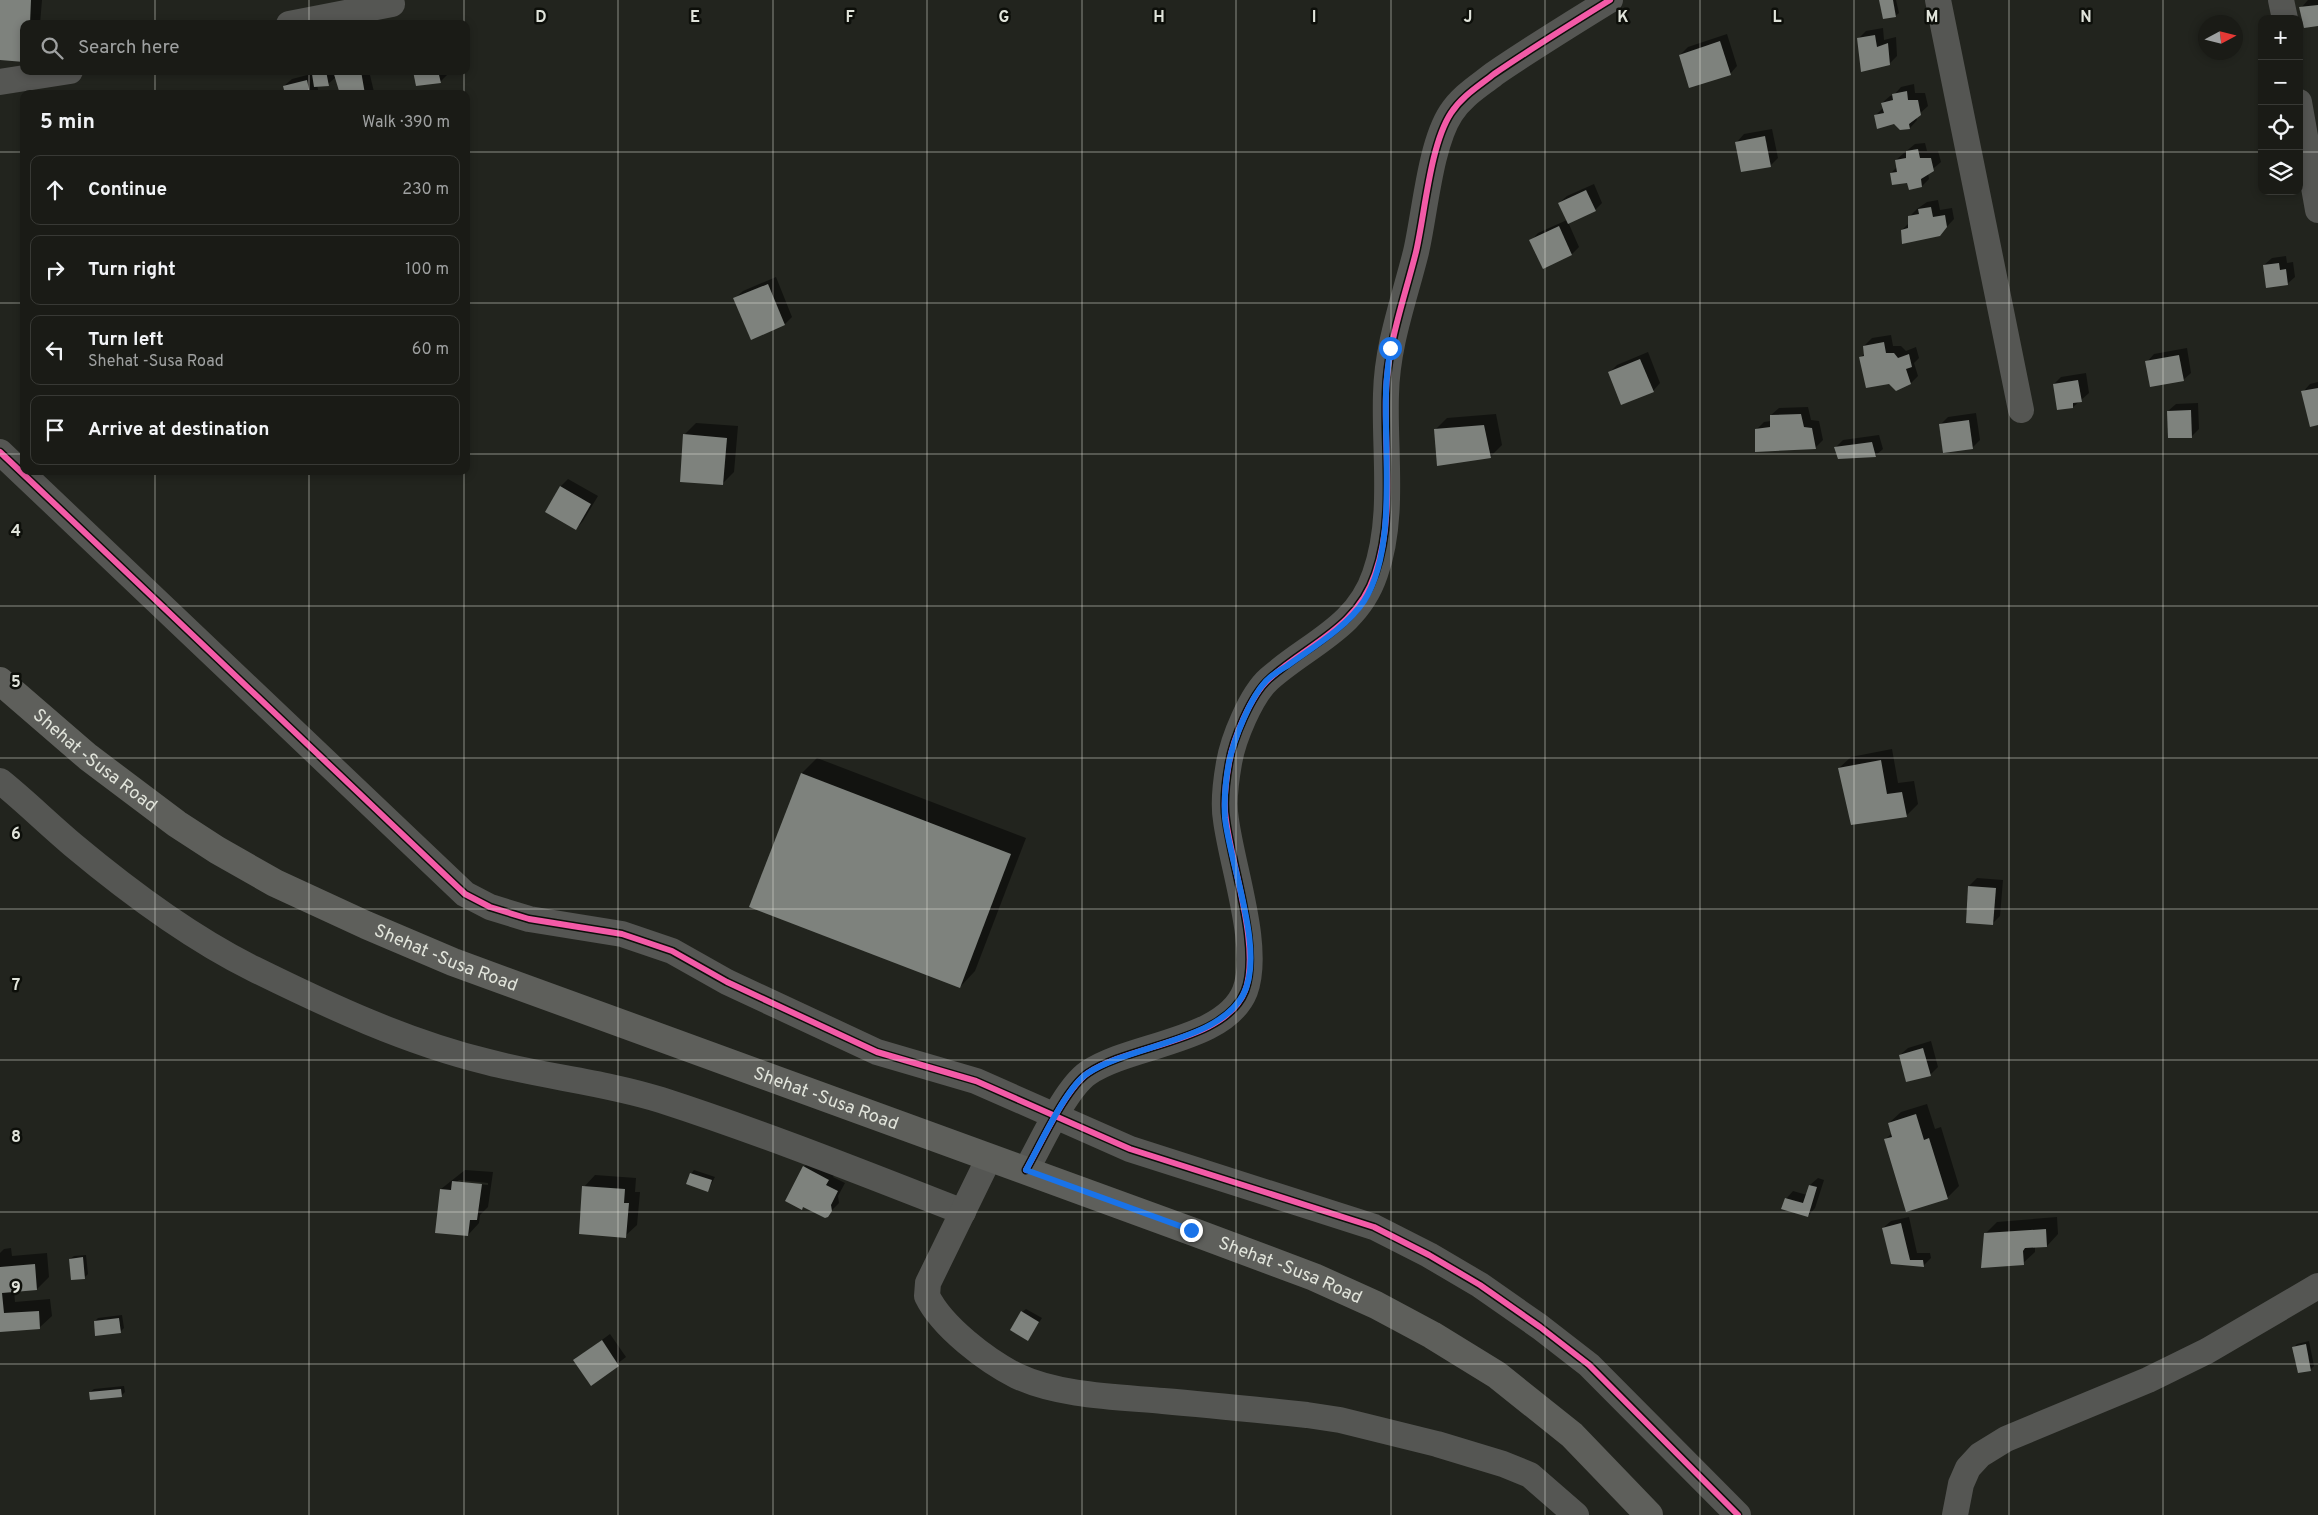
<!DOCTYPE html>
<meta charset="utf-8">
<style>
:root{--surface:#1a1b16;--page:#272823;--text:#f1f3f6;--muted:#9fa1a1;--line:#383935}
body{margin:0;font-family:Overpass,sans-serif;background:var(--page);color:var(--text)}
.controls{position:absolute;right:15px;top:15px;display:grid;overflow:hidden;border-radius:10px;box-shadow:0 2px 8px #0003}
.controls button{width:45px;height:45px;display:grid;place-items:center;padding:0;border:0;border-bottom:1px solid var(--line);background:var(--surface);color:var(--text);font:25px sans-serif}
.compass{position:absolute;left:2198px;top:15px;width:45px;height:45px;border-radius:50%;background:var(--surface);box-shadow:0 2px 8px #0003;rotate:83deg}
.stop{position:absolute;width:15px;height:15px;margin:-11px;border:4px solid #1a73e8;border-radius:50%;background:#fff}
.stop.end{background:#1a73e8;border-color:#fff;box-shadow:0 1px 5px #0008}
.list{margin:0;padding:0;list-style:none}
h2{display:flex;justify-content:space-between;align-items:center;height:65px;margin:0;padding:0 20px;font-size:21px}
h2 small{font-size:16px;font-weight:400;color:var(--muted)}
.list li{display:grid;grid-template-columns:32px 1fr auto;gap:15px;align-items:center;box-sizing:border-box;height:70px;margin:0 10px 10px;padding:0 10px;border:1px solid var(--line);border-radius:10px}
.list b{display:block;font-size:19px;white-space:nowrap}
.list p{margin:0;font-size:16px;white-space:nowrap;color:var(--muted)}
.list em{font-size:16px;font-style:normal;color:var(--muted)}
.icon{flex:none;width:28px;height:28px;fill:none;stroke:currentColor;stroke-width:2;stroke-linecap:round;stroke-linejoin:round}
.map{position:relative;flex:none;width:2318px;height:1515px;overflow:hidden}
.search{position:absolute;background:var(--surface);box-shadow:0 2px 8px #0003;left:20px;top:20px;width:450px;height:55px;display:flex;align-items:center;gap:12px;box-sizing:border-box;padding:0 18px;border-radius:10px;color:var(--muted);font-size:19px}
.panel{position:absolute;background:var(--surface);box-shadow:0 2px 8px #0003;left:20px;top:90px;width:450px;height:385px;border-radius:10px}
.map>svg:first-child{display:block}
.shadow{fill:#0007;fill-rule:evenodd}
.building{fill:#7e827d}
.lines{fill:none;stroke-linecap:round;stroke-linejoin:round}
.minor{stroke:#555653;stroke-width:26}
.major{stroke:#5e5f5b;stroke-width:28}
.cycleway-casing{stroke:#0d0f0a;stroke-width:9}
.cycleway{stroke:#f35aa7;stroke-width:6}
.route{stroke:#1a73e8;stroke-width:6}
.grid{fill:none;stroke:#e1e4db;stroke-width:1;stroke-opacity:0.55}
.labels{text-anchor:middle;stroke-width:5;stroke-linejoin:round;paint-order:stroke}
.street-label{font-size:18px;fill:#e1e4db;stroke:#0d0f0a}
.grid-label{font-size:16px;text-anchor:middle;font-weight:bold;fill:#e1e4db;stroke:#0d0f0a;stroke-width:5;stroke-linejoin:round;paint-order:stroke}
</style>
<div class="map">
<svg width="2318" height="1515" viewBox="0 0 2318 1515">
<rect width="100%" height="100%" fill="#22241e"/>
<g class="shadow">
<path d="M0,0H42L40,24H24L0,59Z"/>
<path d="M1880,0H1896L1899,13L1895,16Z"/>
<path d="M2308,0H2318V25L2301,8Z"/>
<path d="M1883,28L1884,40L1896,37L1897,56L1890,63L1858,39L1866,31Z"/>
<path d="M1727,34L1737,66L1730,74L1680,55L1688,47Z"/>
<path d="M305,71H369L374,92L336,94L339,89L336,77L328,84L317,85L319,94H286L284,86L292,79L315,73Z"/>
<path d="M415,71H447L448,74L440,82Z"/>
<path d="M1914,84L1915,93H1925L1928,106L1916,117L1917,120L1910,128L1876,115L1884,107L1882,103L1890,96L1894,95L1901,87Z"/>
<path d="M1772,129L1778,158L1770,166L1737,142L1744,134Z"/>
<path d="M1925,143L1927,151H1938L1941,162L1928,173L1929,179L1922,186L1891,173L1897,167L1896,160L1904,153L1915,144Z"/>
<path d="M1594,184L1602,203L1595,210L1568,222L1579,247L1572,254L1543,268L1531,241L1538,233L1567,220L1559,203L1567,196Z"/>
<path d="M1938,200L1940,210L1952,208L1954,219L1939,235L1902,230L1909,223V217L1917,209L1927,202Z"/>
<path d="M2286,256L2287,263L2293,262L2295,277L2287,284L2264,265L2272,258Z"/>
<path d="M776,277L792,317L785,324L735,298L743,291Z"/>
<path d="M1891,335L1893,346H1901L1906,351L1916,347L1919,358L1914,363L1918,376L1911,383L1860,358L1865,353L1864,346L1872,338Z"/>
<path d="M2187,348L2191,373L2183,380L2147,362L2154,354Z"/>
<path d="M1648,352L1660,383L1653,391L1609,373L1617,365Z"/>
<path d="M2086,373L2089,393L2073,407L2054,384L2061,377Z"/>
<path d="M2318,382V424L2303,392L2310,384Z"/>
<path d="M2198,403L2199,429L2191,437L2168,411L2176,404Z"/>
<path d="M1808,407L1811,420L1819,421L1823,440L1815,448L1757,429L1764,422L1771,421V415L1779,408Z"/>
<path d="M1976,413L1980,440L1972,448L1941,424L1948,417Z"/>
<path d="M1496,414L1502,445L1490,457L1435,430L1447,418Z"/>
<path d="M696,423L738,426L734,472L723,483L684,435Z"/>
<path d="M1879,435L1883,449L1875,456L1836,447L1843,440Z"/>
<path d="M568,479L598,496L583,521L576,529L546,511L561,486Z"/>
<path d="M1892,749L1898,783L1914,781L1918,804L1906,816L1839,768L1851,757Z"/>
<path d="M817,758L1026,838L975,971L960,987L802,773Z"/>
<path d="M1977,878L2003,880L2000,916L1993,923L1967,922L1969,886Z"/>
<path d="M1931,1041L1938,1067L1931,1074L1907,1081L1900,1055L1908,1048Z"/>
<path d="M1927,1104L1935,1129L1941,1127L1959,1186L1947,1198L1885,1140L1892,1133L1889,1123L1901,1112Z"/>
<path d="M811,1160L836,1172L833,1177L845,1183L838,1196L839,1203L827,1215L804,1167Z"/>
<path d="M465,1170L493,1172L488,1207L480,1215L479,1223L468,1235L441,1189ZM459,1180L488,1183V1185L457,1182Z"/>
<path d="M694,1170L715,1177L708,1190L691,1174Z"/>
<path d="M595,1175L636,1178L635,1192H640L637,1225L625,1236L584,1187Z"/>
<path d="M1818,1178L1824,1180L1815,1208L1808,1216L1786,1199L1793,1191L1807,1195L1810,1185Z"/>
<path d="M1909,1217L1917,1253H1930L1931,1258L1923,1266L1892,1263L1883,1228L1891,1221Z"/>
<path d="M2057,1217L2058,1234L2047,1246H2035V1252L2023,1263L1985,1234L1997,1222Z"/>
<path d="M11,1248L12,1256L47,1253L49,1277L37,1289L14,1291L15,1302L50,1299L52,1316L40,1327L0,1331V1253L4,1249Z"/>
<path d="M86,1255L88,1274L85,1277L70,1259L74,1256Z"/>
<path d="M1026,1309L1042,1318L1028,1339L1022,1312Z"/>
<path d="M122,1315L124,1328L120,1332L95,1321L98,1318Z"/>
<path d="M610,1334L626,1357L591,1384L575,1360Z"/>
<path d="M2309,1341L2314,1366L2310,1370L2294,1347L2297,1344Z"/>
<path d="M124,1386L125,1392L121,1396L90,1392L94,1389Z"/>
</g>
<g class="building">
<path d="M0,0H31L30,24H24V62L0,60Z"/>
<path d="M1879,0H1893L1896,17L1883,19Z"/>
<path d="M2318,5V26L2304,28L2299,7Z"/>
<path d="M1875,35L1877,47L1888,43L1890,65L1861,72L1857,38Z"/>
<path d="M1720,41L1731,75L1689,88L1679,55Z"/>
<path d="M304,71H326L329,86L314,87L312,74L304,73Z"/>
<path d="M333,71H361L365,94H331L339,91Z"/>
<path d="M413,71H438L441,83L416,86Z"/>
<path d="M307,80L310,94H285L283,86Z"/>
<path d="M1907,91L1908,100H1918L1921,115L1909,124L1910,129L1900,130L1894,124L1877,129L1874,115L1884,113L1881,103L1893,100L1892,94Z"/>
<path d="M1765,136L1771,167L1741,172L1735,142Z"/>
<path d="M1918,149L1920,158H1931L1934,171L1921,179L1922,187L1909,190L1907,183L1892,185L1890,173L1897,172L1895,160L1906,158V151Z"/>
<path d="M1586,190L1596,211L1568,224L1558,203Z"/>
<path d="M1931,207L1933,217L1945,215L1947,227L1940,236L1902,244L1901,230L1908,228V216L1919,214L1918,209Z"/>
<path d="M1559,226L1572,255L1543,269L1529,240Z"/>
<path d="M2279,263L2280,270L2286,269L2288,285L2266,288L2263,265Z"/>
<path d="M768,284L785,325L751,340L733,298Z"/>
<path d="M1884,342L1886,353H1894L1898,358L1909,354L1912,367L1906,369L1911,384L1896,391L1889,384L1866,388L1859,357L1864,356L1863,346Z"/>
<path d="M2179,355L2184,381L2150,387L2145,361Z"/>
<path d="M1640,359L1654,392L1621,405L1608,372Z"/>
<path d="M2078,380L2082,402L2073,403V408L2057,410L2053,384Z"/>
<path d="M2318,388V425L2310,427L2301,391Z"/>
<path d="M2191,410L2192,438H2168L2167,411Z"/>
<path d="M1801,414L1804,427L1812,428L1816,449L1755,452V429L1770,427V415Z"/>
<path d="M1969,420L1973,449L1943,453L1939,424Z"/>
<path d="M1484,425L1491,458L1437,466L1434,429Z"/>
<path d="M683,434L727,438L723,485L680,482Z"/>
<path d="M1872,442L1876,457L1838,459L1834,447Z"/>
<path d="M560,486L591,504L576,530L545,512Z"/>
<path d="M1881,760L1887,794L1902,792L1907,817L1851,825L1838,768Z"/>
<path d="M801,773L1011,854L960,988L749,907Z"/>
<path d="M1968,886L1996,888L1993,925L1966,923Z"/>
<path d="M1923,1048L1931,1076L1906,1082L1899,1055Z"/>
<path d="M1916,1114L1924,1140L1929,1138L1948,1199L1906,1212L1884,1139L1892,1137L1888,1123Z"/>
<path d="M803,1166L829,1180L826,1185L838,1191L831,1205L832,1211L828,1217L825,1218L803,1207L802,1210L785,1201Z"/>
<path d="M690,1173L712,1180L708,1192L686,1184Z"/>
<path d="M452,1181L482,1184L477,1220H470L468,1236L435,1233L440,1189L451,1190Z"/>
<path d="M1809,1185L1817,1187L1808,1217L1781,1209L1785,1198L1803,1203Z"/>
<path d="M582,1186L625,1189L624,1203H629L626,1238L579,1234Z"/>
<path d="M1901,1223L1910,1260H1923L1924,1267L1891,1264L1882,1228Z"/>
<path d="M2046,1229L2047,1247L2025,1248L2023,1251L2024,1265L1981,1268L1984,1233Z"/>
<path d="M83,1257L85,1279L71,1280L69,1259Z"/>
<path d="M35,1264L37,1290L2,1293L4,1313L39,1311L40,1329L0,1332V1267Z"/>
<path d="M1021,1311L1039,1322L1028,1341L1010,1330Z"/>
<path d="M119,1318L121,1333L95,1336L94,1321Z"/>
<path d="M602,1340L619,1366L591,1386L573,1360Z"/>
<path d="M2306,1344L2311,1371L2298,1373L2292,1347Z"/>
<path d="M121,1389L122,1397L90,1400L89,1392Z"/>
</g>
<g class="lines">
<g class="minor">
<path d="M1938,0L2021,410"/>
<path d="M2281,0L2285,19"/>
<path d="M289,24L392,4"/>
<path d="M0,82L70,71"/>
<path d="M2299,102L2318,210"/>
<path d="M0,452L465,894L490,907L529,919L622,934L672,951L727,982L877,1052L976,1081L1130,1149L1374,1227L1429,1255L1480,1285L1540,1327L1589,1365L1738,1515"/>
<path d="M0,781C25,801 48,824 73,845C128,891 189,937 254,969C329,1006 406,1042 488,1062C545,1077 604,1082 661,1100C763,1133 863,1173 963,1212"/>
<path d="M989,1158L928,1283L927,1296C942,1327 987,1361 1017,1376C1059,1396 1118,1397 1163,1401C1211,1405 1259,1410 1307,1415L1340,1420L1437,1444L1503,1464L1530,1475L1576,1515"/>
<path d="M1026,1170C1041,1144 1065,1089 1088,1073C1130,1044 1225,1042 1245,991C1261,948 1232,867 1226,820C1223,803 1226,780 1229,763C1233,739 1251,695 1269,679C1308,644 1357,628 1375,574C1395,518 1384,452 1386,394C1387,345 1404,300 1416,252C1425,213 1430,145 1451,113C1462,96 1479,86 1494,74C1532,48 1571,24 1610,0"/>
<path d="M1955,1515L1961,1484L1968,1468L1980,1455L2006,1439L2148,1380L2207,1351L2318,1286"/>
</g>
<path class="major" id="s1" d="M0,681L88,757L177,824L217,850L275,883L366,925L453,962L1191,1231L1314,1277L1376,1305L1432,1335L1497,1375L1572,1435L1649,1515"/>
<g class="cycleway-casing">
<g id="cycleway">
<path d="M0,452L465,894L490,907L529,919L622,934L672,951L727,982L877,1052L976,1081L1130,1149L1374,1227L1429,1255L1480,1285L1540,1327L1589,1365L1738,1515"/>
<path d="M1026,1170C1041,1144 1065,1089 1088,1073C1130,1044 1225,1042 1245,991C1261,948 1232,867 1226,820C1223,803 1226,780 1229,763C1233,739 1251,695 1269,679C1308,644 1357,628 1375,574C1395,518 1384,452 1386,394C1387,345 1404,300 1416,252C1425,213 1430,145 1451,113C1462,96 1479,86 1494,74C1532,48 1571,24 1610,0"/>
</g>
</g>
<use href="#cycleway" class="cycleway"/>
</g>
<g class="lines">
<path class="route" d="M1191,1230L1026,1170C1040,1145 1066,1087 1088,1073C1131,1045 1218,1041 1243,995C1266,953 1230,865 1225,818C1224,801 1226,778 1229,762C1234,739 1250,698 1266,681C1272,675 1280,670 1287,666C1313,647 1346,628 1364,601C1397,550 1384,452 1386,393C1386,378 1389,362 1390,348"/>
</g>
<path class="grid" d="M155,0V24M309,0V24M464,0V24M618,0V1515M773,0V1515M927,0V1515M1082,0V1515M1236,0V1515M1391,0V1515M1545,0V1515M1700,0V1515M1854,0V1515M2009,0V1515M2163,0V1515M155,71V94M309,71V94M464,71V94M0,152H24M466,152H2262M2299,152H2318M0,303H24M466,303H2318M0,454H24M466,454H2318M155,471V1515M309,471V1515M464,471V1515M0,606H2318M0,758H2318M0,909H2318M0,1060H2318M0,1212H2318M0,1364H2318"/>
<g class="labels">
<g class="street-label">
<text dy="6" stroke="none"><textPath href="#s1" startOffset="124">Shehat -Susa Road</textPath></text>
<text dy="6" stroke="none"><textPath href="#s1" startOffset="529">Shehat -Susa Road</textPath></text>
<text dy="6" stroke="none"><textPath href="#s1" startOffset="934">Shehat -Susa Road</textPath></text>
<text dy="6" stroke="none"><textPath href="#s1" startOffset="1429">Shehat -Susa Road</textPath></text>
</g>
</g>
<g class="grid-label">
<text x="541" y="22">D</text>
<text x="695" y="22">E</text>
<text x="850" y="22">F</text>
<text x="1004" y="22">G</text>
<text x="1159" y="22">H</text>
<text x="1314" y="22">I</text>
<text x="1468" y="22">J</text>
<text x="1623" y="22">K</text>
<text x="1777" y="22">L</text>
<text x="1932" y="22">M</text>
<text x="2086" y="22">N</text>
<text x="16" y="536">4</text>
<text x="16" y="687">5</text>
<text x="16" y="839">6</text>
<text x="16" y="990">7</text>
<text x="16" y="1142">8</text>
<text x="16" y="1293">9</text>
</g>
</svg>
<div class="controls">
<button>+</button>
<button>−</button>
<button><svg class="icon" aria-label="locate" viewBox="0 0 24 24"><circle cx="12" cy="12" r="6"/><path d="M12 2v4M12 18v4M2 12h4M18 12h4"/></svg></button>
<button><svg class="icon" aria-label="layers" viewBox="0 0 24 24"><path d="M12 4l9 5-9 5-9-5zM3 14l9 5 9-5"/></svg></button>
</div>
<svg class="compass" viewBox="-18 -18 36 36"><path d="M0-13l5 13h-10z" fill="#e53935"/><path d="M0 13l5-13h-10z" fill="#9fa1a1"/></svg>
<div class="stop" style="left:1390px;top:348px"></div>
<div class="stop end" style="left:1191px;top:1230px"></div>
<div class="search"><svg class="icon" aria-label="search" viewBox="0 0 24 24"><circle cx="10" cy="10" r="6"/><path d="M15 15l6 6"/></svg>Search here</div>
<section class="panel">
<h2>5 min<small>Walk · 390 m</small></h2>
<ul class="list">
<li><svg class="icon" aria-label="ahead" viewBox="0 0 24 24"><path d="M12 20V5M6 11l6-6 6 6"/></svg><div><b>Continue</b></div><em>230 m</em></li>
<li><svg class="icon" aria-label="right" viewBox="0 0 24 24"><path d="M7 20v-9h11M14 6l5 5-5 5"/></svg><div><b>Turn right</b></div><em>100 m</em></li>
<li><svg class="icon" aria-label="left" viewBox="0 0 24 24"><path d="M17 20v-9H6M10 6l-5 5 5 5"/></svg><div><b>Turn left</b><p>Shehat -Susa Road</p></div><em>60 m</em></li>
<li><svg class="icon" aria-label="arrive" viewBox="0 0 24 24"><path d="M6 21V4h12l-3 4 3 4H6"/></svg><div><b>Arrive at destination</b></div></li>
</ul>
</section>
</div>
